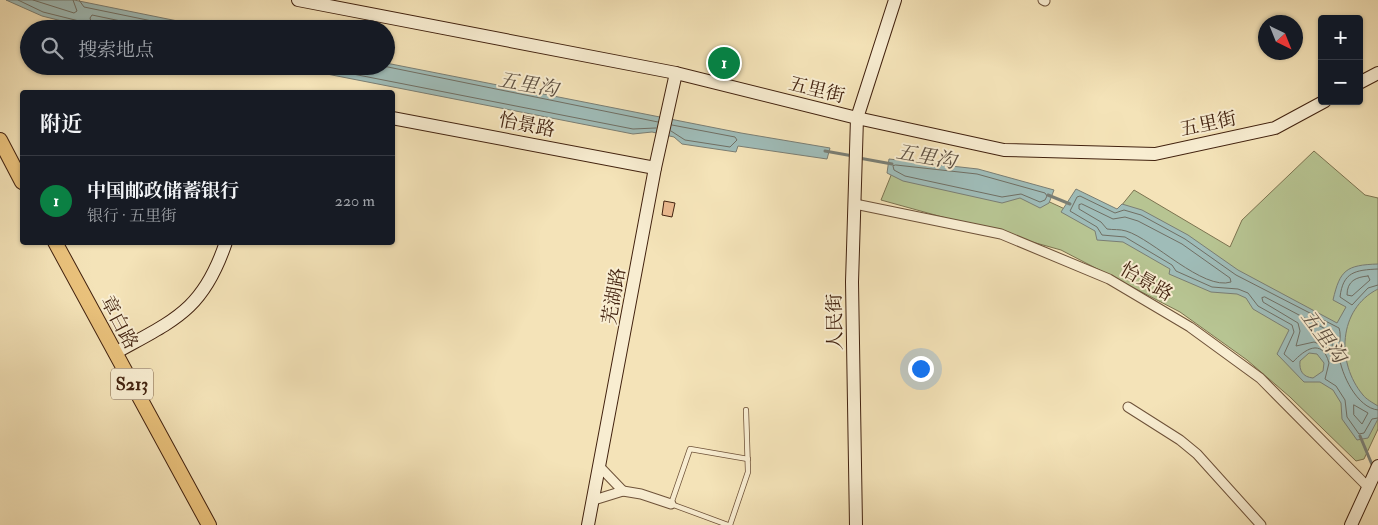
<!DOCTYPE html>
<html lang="zh">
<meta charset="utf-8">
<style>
:root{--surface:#171b24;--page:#242831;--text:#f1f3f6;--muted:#9ea1a6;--line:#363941;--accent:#0b8043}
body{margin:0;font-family:"IM FELL Double Pica","Noto Serif SC",serif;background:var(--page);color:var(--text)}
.controls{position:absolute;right:15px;top:15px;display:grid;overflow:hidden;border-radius:5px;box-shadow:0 1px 4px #0004}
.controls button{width:45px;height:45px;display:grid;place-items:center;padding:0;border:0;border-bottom:1px solid var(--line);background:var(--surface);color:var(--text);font:25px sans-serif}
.compass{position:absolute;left:1258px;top:15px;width:45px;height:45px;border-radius:50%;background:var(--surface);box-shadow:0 1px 4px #0004;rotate:137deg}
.you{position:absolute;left:920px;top:368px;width:18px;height:18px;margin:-12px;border:4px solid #fff;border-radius:50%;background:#1a73e8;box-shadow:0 0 0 8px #1a73e833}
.badge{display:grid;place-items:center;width:32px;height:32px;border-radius:50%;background:var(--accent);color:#fff;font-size:16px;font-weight:700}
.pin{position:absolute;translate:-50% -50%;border:2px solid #fff;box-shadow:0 1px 5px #0006}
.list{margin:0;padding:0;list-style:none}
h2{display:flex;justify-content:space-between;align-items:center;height:65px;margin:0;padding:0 20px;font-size:21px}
h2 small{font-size:16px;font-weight:400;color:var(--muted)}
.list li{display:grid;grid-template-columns:32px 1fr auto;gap:15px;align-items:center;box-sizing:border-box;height:90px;padding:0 20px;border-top:1px solid var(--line)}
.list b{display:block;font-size:19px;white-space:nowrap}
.list p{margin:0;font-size:16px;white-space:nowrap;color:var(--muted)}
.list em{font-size:16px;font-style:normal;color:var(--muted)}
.icon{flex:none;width:28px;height:28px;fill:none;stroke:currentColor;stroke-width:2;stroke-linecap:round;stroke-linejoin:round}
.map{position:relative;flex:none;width:1378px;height:525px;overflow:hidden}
.search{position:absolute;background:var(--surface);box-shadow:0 1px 4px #0004;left:20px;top:20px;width:375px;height:55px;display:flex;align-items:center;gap:12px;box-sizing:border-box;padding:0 18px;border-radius:28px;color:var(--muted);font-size:19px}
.panel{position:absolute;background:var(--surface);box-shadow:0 1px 4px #0004;left:20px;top:90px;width:375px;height:155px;border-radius:5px}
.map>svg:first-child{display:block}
.green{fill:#b7c492;stroke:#7c7350}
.water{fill:#9fbcb8;stroke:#7a7e74;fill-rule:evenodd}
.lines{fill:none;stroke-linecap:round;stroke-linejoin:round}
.shore{stroke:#706f64;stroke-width:1}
.stream{stroke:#7a7e74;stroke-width:3}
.building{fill:#eab98f;stroke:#42220f}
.lane-casing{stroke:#6e5239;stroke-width:6}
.street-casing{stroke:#6e5239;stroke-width:11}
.secondary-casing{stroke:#42220f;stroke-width:14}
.primary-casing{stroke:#42220f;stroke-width:16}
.lane{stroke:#f8edd1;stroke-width:4.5}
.street{stroke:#f8edd1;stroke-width:9}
.secondary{stroke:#f8edd1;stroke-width:12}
.primary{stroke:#eac27c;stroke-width:14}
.labels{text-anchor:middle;stroke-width:4;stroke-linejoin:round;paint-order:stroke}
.shield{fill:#f8edd1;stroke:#795f49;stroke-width:1}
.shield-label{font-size:18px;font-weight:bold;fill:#42220f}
.street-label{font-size:19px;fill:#42220f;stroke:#f8edd1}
.water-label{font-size:20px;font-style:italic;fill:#5e5042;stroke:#f8edd1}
</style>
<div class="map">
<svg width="1378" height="525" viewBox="0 0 1378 525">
<rect width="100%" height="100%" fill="#f4e3b8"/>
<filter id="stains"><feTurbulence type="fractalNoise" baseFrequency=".004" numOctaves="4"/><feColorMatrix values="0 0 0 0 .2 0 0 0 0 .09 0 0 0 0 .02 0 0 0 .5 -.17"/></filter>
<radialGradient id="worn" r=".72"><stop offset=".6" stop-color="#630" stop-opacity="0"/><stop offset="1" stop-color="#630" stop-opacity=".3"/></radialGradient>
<path class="green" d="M1314,151L1365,195L1378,198V429L1364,459L1356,461L1290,397L1247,360L1180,312L1061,250L881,200L894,168L1041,198L1104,227L1134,190L1230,247L1242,220Z"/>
<g class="water">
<path d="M6,0H74L217,29H94L42,16Z"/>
<path d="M386,63L741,133L830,148L827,159L738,146L736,152L682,144L674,137L652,132L633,134L286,66H386Z"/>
<path d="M889,159L978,169L1054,190L1049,203L1040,208L1020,198L1002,203L903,181L887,173Z"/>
<path d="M1076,189L1117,209L1122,204L1142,210L1188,235L1238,270L1337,323L1346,307L1333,300C1340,270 1346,265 1378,264V289C1338,309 1336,363 1363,395C1366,399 1373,403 1378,406V419L1368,438L1357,440L1342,419L1341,403L1333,390L1320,382H1304L1277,354L1289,330L1253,309L1246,298L1237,294L1211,292L1169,274L1170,269L1123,242L1097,240L1095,231L1061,212ZM1309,353L1317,354L1324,363L1323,371L1313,378C1303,377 1299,371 1300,361Z"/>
</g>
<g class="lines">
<g class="shore">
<path d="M18,0L43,12L83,22L87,29"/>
<path d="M33,0L74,13L77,11L73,0"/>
<path d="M79,0L84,7L191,29"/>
<path d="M93,29L90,18L92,15L159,29"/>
<path d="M312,66L633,129L656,128"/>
<path d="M383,66L658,122"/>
<path d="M671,131L685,140L730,147L737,140L735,137L672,125"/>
<path d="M896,165L977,174L1045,193L1047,196L1045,200L1040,202L1021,194L1002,197L905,176L894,170L893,166Z"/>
<path d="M1082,204L1113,219L1125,217L1138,221L1182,244L1230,278L1231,282C1203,291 1153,239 1126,231C1120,229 1113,230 1107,229L1101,222L1079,209V205Z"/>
<path d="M1378,269C1355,270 1343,272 1340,297L1352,305L1368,288L1378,285"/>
<path d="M1368,276L1370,280L1352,296L1347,295C1347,281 1356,277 1368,276Z"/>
<path d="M1265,297L1333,333L1332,349L1314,342L1296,346L1300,331L1298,323L1263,302L1262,298Z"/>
<path d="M1354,405L1368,413L1362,424L1354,415Z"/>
<path d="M1378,410C1357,408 1341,374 1339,355C1338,346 1342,337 1339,328L1236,275L1185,239L1141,215L1124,210L1115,213L1080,196L1077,197L1070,211L1097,227L1102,235L1125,237L1172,265L1176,271L1212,287L1238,289L1248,293L1258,306L1292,325L1294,332L1284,354L1293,362C1304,350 1322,337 1329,363L1325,379L1336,386L1345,400L1347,417L1359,434L1364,433L1372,419L1378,418"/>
</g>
<g class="stream">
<path d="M825,151L853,156"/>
<path d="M859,158L892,164"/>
<path d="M1048,195L1070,204"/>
<path d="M1360,436L1373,467"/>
</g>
</g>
<path class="building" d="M664,201L675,203L672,217L662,215Z"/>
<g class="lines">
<g class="lane-casing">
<g id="lane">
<path d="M728,525L671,504L690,449L748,459"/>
<path d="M730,525L748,472L746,410"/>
</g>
</g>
<g class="street-casing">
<g id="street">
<path d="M1043,0L1045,1"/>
<path d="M855,204L1001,234L1109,279L1190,327L1260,378L1368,487"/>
<path d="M1128,407L1180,440L1197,454L1261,525"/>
<path d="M623,491L641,494L671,504"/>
<path d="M594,500L623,491L600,467"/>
</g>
</g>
<g class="secondary-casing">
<g id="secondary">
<path d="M298,0L676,73L857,118L1004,150L1155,154L1275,128L1325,101"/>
<path d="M1359,83L1378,73"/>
<path d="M392,118L655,168"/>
<path d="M115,353C174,320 203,311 226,242"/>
<path d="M588,525L655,168L676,73"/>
<path d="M856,525L852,282L857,118L895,0"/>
<path d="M1351,525L1378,466"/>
</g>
</g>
<g class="primary-casing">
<g id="primary">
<path d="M0,140L22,182"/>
<path d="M55,242L209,525"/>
</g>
</g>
<use href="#lane" class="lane"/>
<use href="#street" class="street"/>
<use href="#secondary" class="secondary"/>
<use href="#primary" class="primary"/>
</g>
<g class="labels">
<rect class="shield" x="111" y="368.5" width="42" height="31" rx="4"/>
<g class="shield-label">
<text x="132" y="390">S213</text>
</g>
<g class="street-label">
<text transform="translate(817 89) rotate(14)" y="7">五里街</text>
<text transform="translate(1208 123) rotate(-12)" y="7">五里街</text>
<text transform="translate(527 124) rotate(11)" y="7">怡景路</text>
<text transform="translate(1147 281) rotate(30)" y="7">怡景路</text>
<text transform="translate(613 296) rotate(-80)" y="7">芜湖路</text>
<text transform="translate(120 322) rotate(62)" y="7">章白路</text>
<text transform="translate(834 322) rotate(-91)" y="7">人民街</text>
</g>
<g class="water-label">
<text transform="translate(528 84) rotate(10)" y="7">五里沟</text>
<text transform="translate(926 156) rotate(10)" y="7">五里沟</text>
<text transform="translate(1324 336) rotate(53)" y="7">五里沟</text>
</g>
</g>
<rect width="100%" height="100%" filter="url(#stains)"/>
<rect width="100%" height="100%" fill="url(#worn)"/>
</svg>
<div class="controls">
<button>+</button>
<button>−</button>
</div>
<svg class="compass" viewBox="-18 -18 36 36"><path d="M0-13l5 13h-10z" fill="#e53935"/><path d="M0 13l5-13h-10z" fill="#9ea1a6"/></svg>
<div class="you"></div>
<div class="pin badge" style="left:724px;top:63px">1</div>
<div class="search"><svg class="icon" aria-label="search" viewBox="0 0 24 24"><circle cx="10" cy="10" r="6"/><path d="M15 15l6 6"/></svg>搜索地点</div>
<section class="panel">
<h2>附近<small></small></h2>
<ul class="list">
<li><span class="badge">1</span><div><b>中国邮政储蓄银行</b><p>银行 · 五里街</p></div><em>220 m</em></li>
</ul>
</section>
</div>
